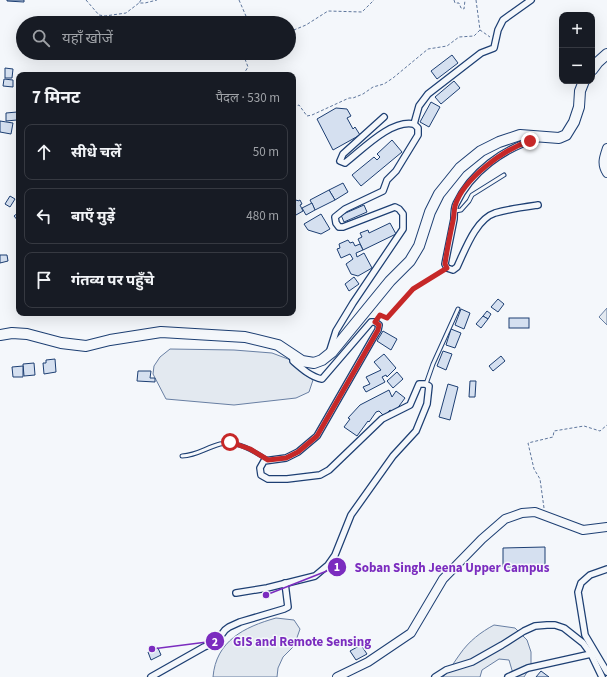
<!DOCTYPE html>
<html lang="hi">
<meta charset="utf-8">
<style>
:root{--surface:#171b24;--page:#20242c;--text:#f1f3f6;--muted:#9ea1a6;--line:#363941}
body{margin:0;font-family:"Source Sans 3","Noto Sans Devanagari",sans-serif;background:var(--page);color:var(--text)}
.controls{position:absolute;right:12px;top:12px;display:grid;overflow:hidden;border-radius:8px;box-shadow:0 4px 16px #0002}
.controls button{width:36px;height:36px;display:grid;place-items:center;padding:0;border:0;border-bottom:1px solid var(--line);background:var(--surface);color:var(--text);font:20px sans-serif}
.stop{position:absolute;width:12px;height:12px;margin:-9px;border:3px solid #c62828;border-radius:50%;background:#fff}
.stop.end{background:#c62828;border-color:#fff;box-shadow:0 1px 4px #0008}
.list{margin:0;padding:0;list-style:none}
h2{display:flex;justify-content:space-between;align-items:center;height:52px;margin:0;padding:0 16px;font-size:17px}
h2 small{font-size:13px;font-weight:400;color:var(--muted)}
.list li{display:grid;grid-template-columns:26px 1fr auto;gap:12px;align-items:center;box-sizing:border-box;height:56px;margin:0 8px 8px;padding:0 8px;border:1px solid var(--line);border-radius:8px}
.list b{display:block;font-size:15px;white-space:nowrap}
.list em{font-size:13px;font-style:normal;color:var(--muted)}
.icon{flex:none;width:22px;height:22px;fill:none;stroke:currentColor;stroke-width:2;stroke-linecap:round;stroke-linejoin:round}
.map{position:relative;flex:none;width:607px;height:677px;overflow:hidden}
.search{position:absolute;background:var(--surface);box-shadow:0 4px 16px #0002;left:16px;top:16px;width:280px;height:44px;display:flex;align-items:center;gap:10px;box-sizing:border-box;padding:0 14px;border-radius:22px;color:var(--muted);font-size:15px}
.panel{position:absolute;background:var(--surface);box-shadow:0 4px 16px #0002;left:16px;top:72px;width:280px;height:244px;border-radius:8px}
.map>svg:first-child{display:block}
.green{fill:#e3e9f0;stroke:#687fa3}
.building{fill:#d5e0f0;stroke:#1d3f73}
.lines{fill:none;stroke-linecap:round;stroke-linejoin:round}
.lane-casing{stroke:#1d3f73;stroke-width:5}
.street-casing{stroke:#1d3f73;stroke-width:8}
.secondary-casing{stroke:#1d3f73;stroke-width:10}
.highway-casing{stroke:#1d3f73;stroke-width:12}
.path{stroke:#5e769c;stroke-width:1;stroke-dasharray:3 2;stroke-linecap:butt}
.lane{stroke:#f4f7fb;stroke-width:3}
.street{stroke:#f4f7fb;stroke-width:5.5}
.secondary{stroke:#f4f7fb;stroke-width:8}
.highway{stroke:#f4f7fb;stroke-width:10}
.route{stroke:#c62828;stroke-width:5}
.leader{fill:none;stroke:#7b2cbf;stroke-width:1.5}
.callout-dot{fill:#7b2cbf;stroke:#f4f7fb;stroke-width:1.5}
.mark-label{font-size:12px;text-anchor:middle;font-weight:bold;fill:#fff}
.callout-label{font-size:13px;text-anchor:middle;font-weight:bold;fill:#7b2cbf;stroke:#f4f7fb;stroke-width:3;stroke-linejoin:round;paint-order:stroke}
</style>
<div class="map">
<svg width="607" height="677" viewBox="0 0 607 677">
<rect width="100%" height="100%" fill="#f4f7fb"/>
<g class="green">
<path d="M607,308V325L599,317Z"/>
<path d="M170,349L234,350L272,353L288,359L302,373L313,380L309,392L296,398L234,405L166,399L153,374L154,366L160,357Z"/>
<path d="M276,618L294,620L300,629L294,646L283,657L278,668L277,677H213C216,641 244,627 276,618Z"/>
<path d="M494,625L515,628L527,640L531,652V666L524,677H514L509,660L499,659L482,670L480,677H443C450,670 454,662 460,654C469,641 481,632 494,625Z"/>
</g>
<g class="building">
<path d="M7,0H24V2L7,1Z"/>
<path d="M452,55L458,63L437,79L431,71Z"/>
<path d="M5,68L13,69L12,78H5Z"/>
<path d="M4,79L13,80V87L3,86Z"/>
<path d="M454,81L460,88L441,104L435,97Z"/>
<path d="M431,102L440,107L429,127L420,122Z"/>
<path d="M336,108L347,109L351,116L347,118L353,129L355,127L360,135L333,150L317,119Z"/>
<path d="M17,112V120L6,121V113Z"/>
<path d="M0,121L13,123L11,134L0,132Z"/>
<path d="M392,140L402,152L361,186L352,175L374,157L377,160L380,157L377,154Z"/>
<path d="M343,183L348,192L335,200L329,190Z"/>
<path d="M329,190L335,200L315,210L310,200Z"/>
<path d="M10,196L15,199L10,207L5,204Z"/>
<path d="M297,200L298,201L300,200L302,204L300,205L303,211L296,215L293,211V202Z"/>
<path d="M312,203L315,210L306,215L302,208Z"/>
<path d="M364,205L367,212L344,222L341,215Z"/>
<path d="M19,212V222L14,216Z"/>
<path d="M321,214L330,229L321,234L308,230L304,224Z"/>
<path d="M390,223L396,234L363,250L358,239L362,237L360,233L368,230L369,233Z"/>
<path d="M348,240L350,243L353,242L355,246L360,244L363,250L356,253L357,257L364,253L372,268L358,276L351,274L346,264L353,259L350,254L341,258L337,249L340,248L339,244Z"/>
<path d="M0,255H7L8,261L0,263Z"/>
<path d="M354,277L359,284L349,291L345,284Z"/>
<path d="M498,299L504,304L498,312L491,307Z"/>
<path d="M461,309L470,313L464,329L455,325Z"/>
<path d="M487,311L491,314L488,319L483,316Z"/>
<path d="M483,316L488,319L481,328L476,324Z"/>
<rect x="509" y="318" width="20" height="10"/>
<path d="M451,329L461,333L455,348L446,345Z"/>
<path d="M383,331L397,339L391,350L377,341Z"/>
<path d="M443,351L452,354L446,370L437,366Z"/>
<path d="M384,354L396,368L387,377L386,375L382,377L385,382L366,392L363,387L370,384L366,377L381,370L374,362Z"/>
<path d="M501,356L505,361L493,371L489,366Z"/>
<path d="M55,359L56,372L44,374L43,363H46V360Z"/>
<path d="M34,363L35,375L24,376L23,364Z"/>
<path d="M23,366V377H13L12,367Z"/>
<path d="M138,371H151L150,378H155V382L137,381Z"/>
<path d="M397,372L403,379L393,388L387,381Z"/>
<path d="M470,381H476L475,397H469Z"/>
<path d="M448,384L458,387L450,420L439,417Z"/>
<path d="M389,390L392,397L396,391L405,398L394,413L390,410L384,416L379,411L376,412L369,422L368,421L357,436L344,427L350,419L348,418L360,405Z"/>
<path d="M545,547V566L503,567V548Z"/>
<path d="M361,645L367,654L356,660L350,651Z"/>
<path d="M158,648L161,655L151,660L148,652Z"/>
<path d="M541,671L549,677H536Z"/>
</g>
<g class="lines">
<g class="lane-casing">
<g id="lane">
<path d="M455,211L461,210L469,201L472,195L504,175"/>
<path d="M426,384L433,364L458,309"/>
<path d="M182,456C198,455 205,448 220,444C237,440 254,451 268,460"/>
</g>
</g>
<g class="street-casing">
<g id="street">
<path d="M414,124L419,106L428,94L481,53L494,48L498,30L503,20L531,0"/>
<path d="M537,139C504,148 471,172 456,204C454,208 454,214 454,219C451,234 448,249 445,264L447,268L453,270L457,267C465,250 476,219 495,213C509,209 524,207 538,205"/>
<path d="M330,350L336,331L353,303L403,229V214L399,209L395,207L343,227H339L336,223L335,217L345,209L383,191L387,180L396,171L418,135V128L414,124C391,119 362,150 345,163L340,161L343,154L384,117"/>
<path d="M607,569L590,575L581,583L578,592L585,635L607,672"/>
<path d="M236,593L267,588L315,576L328,565L335,555L351,515L393,456L416,431L427,404L429,386L425,384H419L410,405L382,419L329,470L320,475L287,479H268L261,475L260,468L264,461L286,458L298,452L317,436L372,340L378,330L379,325L375,322H371L322,379C311,377 301,368 293,361V356"/>
<path d="M151,677L204,647L216,642L225,630L229,627L240,622L284,609L288,607L285,583"/>
<path d="M435,677L446,670L472,662L502,645L524,631L535,626L547,625H555L564,628L583,643L591,654L602,677"/>
<path d="M508,677L528,668L591,654"/>
</g>
</g>
<g class="secondary-casing">
<g id="secondary">
<path d="M607,148C604,157 601,164 607,173"/>
<path d="M337,677L368,662L411,633L443,579L482,539L505,519L522,513L535,512L583,530L607,527"/>
</g>
</g>
<g class="highway-casing">
<g id="highway">
<path d="M592,70L598,62L607,54"/>
<path d="M0,335L12,333L27,334L61,343L86,346L110,340L161,332L245,337L278,345L302,361L314,363L322,360L332,352L390,281L410,261L419,246L430,212L439,194L460,168L481,151L499,142L520,135L559,138L566,135L574,122L579,107L580,91L584,81"/>
</g>
</g>
<g class="path">
<path d="M86,0L99,15L105,16L126,13L139,3"/>
<path d="M141,0L139,3H145L157,0"/>
<path d="M239,0L249,23"/>
<path d="M454,0L455,3H459L461,8L464,9L465,0"/>
<path d="M476,0L480,30L490,37"/>
<path d="M289,32L306,25L328,11L362,12L374,0"/>
<path d="M243,75L248,67L245,59L247,53"/>
<path d="M293,107L299,105L307,116L312,115L349,98H353L363,94L373,87L384,84L393,78L428,49L447,46L459,37L474,36L480,30"/>
<path d="M378,317L380,315L387,318L413,289L441,272"/>
<path d="M544,508L540,479L534,469L528,443L553,437L554,431L584,426L600,431L607,425"/>
</g>
<use href="#lane" class="lane"/>
<use href="#street" class="street"/>
<use href="#secondary" class="secondary"/>
<use href="#highway" class="highway"/>
</g>
<g class="lines">
<path class="route" d="M230,442L250,449L268,460L286,458L298,452L317,436L378,330L379,325L375,322L380,315L387,318L413,289L447,268L445,264C447,249 450,235 453,221C454,216 454,211 455,206C463,179 504,149 530,141"/>
</g>
<path class="leader" d="M266 595L337 567M152 649L215 641"/>
<g class="callout-dot">
<circle cx="266" cy="595" r="4"/>
<circle cx="152" cy="649" r="4"/>
<circle cx="337" cy="567" r="10"/>
<circle cx="215" cy="641" r="10"/>
</g>
<g class="mark-label">
<text x="337" y="571">1</text>
<text x="215" y="646">2</text>
</g>
<g class="callout-label">
<text x="452" y="572">Soban Singh Jeena Upper Campus</text>
<text x="302" y="646">GIS and Remote Sensing</text>
</g>
</svg>
<div class="controls">
<button>+</button>
<button>−</button>
</div>
<div class="stop" style="left:230px;top:442px"></div>
<div class="stop end" style="left:530px;top:141px"></div>
<div class="search"><svg class="icon" aria-label="search" viewBox="0 0 24 24"><circle cx="10" cy="10" r="6"/><path d="M15 15l6 6"/></svg>यहाँ खोजें</div>
<section class="panel">
<h2>7 मिनट<small>पैदल · 530 m</small></h2>
<ul class="list">
<li><svg class="icon" aria-label="ahead" viewBox="0 0 24 24"><path d="M12 20V5M6 11l6-6 6 6"/></svg><div><b>सीधे चलें</b></div><em>50 m</em></li>
<li><svg class="icon" aria-label="left" viewBox="0 0 24 24"><path d="M17 20v-9H6M10 6l-5 5 5 5"/></svg><div><b>बाएँ मुड़ें</b></div><em>480 m</em></li>
<li><svg class="icon" aria-label="arrive" viewBox="0 0 24 24"><path d="M6 21V4h12l-3 4 3 4H6"/></svg><div><b>गंतव्य पर पहुँचे</b></div></li>
</ul>
</section>
</div>
